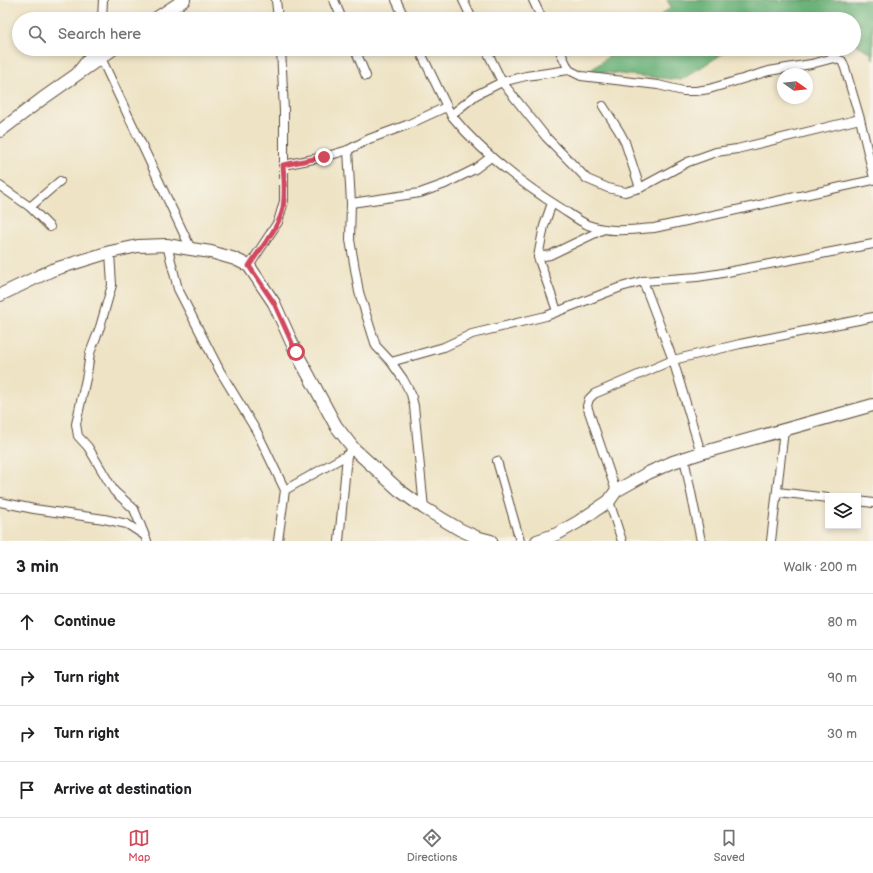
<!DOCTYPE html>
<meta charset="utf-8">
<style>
:root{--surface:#fff;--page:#f2f2f2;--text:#202124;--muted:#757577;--line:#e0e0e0;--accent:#d1495b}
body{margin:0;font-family:"Balsamiq Sans",sans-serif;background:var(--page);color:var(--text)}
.controls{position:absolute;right:12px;bottom:12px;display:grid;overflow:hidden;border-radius:0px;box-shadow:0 2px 6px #0003}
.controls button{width:36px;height:36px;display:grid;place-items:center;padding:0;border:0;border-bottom:1px solid var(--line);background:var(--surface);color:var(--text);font:20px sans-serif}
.compass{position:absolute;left:777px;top:68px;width:36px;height:36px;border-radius:50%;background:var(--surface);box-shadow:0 2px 6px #0003;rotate:105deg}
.stop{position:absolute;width:12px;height:12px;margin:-9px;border:3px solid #d1495b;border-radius:50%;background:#fff}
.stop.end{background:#d1495b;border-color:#fff;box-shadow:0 1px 4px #0008}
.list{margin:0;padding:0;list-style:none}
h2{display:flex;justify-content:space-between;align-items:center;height:52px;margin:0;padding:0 16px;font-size:17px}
h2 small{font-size:13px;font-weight:400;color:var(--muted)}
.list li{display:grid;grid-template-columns:26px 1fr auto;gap:12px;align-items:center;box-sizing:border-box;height:56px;padding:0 16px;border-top:1px solid var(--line)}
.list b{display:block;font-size:15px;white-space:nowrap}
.list em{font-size:13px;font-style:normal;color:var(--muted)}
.icon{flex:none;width:22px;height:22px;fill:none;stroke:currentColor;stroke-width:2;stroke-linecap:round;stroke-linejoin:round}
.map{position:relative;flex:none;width:873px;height:541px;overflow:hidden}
.search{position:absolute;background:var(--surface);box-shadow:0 2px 6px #0003;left:12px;right:12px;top:12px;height:44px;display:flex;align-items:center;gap:10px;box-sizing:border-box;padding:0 14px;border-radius:22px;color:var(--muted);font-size:15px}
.sheet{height:276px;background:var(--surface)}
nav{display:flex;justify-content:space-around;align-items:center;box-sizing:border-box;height:56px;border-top:1px solid var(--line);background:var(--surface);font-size:11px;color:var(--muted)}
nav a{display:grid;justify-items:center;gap:2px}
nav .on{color:var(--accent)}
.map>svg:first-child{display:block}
.forest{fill:#6cb37a;stroke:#546e4c}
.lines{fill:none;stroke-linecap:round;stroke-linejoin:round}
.street-casing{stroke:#564637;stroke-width:10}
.secondary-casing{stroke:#564637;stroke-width:14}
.street{stroke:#fff;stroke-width:8}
.secondary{stroke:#fff;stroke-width:12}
.route{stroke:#d1495b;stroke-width:5}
</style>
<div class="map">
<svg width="873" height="541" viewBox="0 0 873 541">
<rect width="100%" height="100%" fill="#f7f3e8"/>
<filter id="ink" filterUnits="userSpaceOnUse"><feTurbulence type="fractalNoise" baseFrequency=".025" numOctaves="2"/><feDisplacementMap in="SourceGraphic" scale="8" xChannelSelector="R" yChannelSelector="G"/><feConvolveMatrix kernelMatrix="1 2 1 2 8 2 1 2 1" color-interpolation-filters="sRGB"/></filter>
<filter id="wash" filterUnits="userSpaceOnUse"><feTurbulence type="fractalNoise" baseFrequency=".012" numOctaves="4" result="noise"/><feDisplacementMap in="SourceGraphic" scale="16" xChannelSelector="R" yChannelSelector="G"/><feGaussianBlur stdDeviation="0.9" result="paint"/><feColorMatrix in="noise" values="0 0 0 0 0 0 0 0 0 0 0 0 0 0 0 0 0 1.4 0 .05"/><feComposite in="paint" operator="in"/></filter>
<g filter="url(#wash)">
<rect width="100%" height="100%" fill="#eee3c5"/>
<g class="forest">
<path d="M667,0H873V59L871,53L854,43V19H656L671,7Z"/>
<path d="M618,49H730L681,80L590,71Z"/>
</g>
</g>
<g filter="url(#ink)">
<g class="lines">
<g class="street-casing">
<g id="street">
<path d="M276,0L278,19"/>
<path d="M334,0L342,19"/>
<path d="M396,0L405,19"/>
<path d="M463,0L472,19"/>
<path d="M533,0L542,19"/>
<path d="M102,19L103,0"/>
<path d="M355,49L366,76"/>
<path d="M419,49L449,111"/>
<path d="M486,49L502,82L546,137L587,179L608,188L625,192L640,188L688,162L716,152L737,149L860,119L873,174"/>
<path d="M559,49L569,70"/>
<path d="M101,58L191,249"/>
<path d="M77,71L94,49"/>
<path d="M603,106L619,131L625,142L640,188"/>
<path d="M860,119L845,68L842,61L834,58L811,64L769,71L709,89L696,91H683L658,85L581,76L569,70L526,76L502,82L476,95L451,115C481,152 522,184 562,209C570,214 579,221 588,225C608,233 633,230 654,228L873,180"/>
<path d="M348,150L351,203L350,240L359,292L376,346L391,362L403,379L411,394L414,406L424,508"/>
<path d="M283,165L324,157L348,150L369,139L407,125L446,107"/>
<path d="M0,186L30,207L50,227"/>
<path d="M351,203L420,193L445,184L475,169L491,157"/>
<path d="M552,203L544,226L538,257L557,311"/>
<path d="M30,207L60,181"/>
<path d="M167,245L178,289L220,371L257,432L285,490L278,541"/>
<path d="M110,252L112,285L100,327L90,353L87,374L76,424L78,436L88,447L114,491L134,509L147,541"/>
<path d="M538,257L550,255L604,229"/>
<path d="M249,266L278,222L284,201V111L281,49"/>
<path d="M643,281L673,360L701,453"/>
<path d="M391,362L444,347L472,334L546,316L621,287L643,281L697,277L717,274L873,244"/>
<path d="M684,458L701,541"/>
<path d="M497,461L520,541"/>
<path d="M285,490L347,455"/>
<path d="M616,491L587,406L589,399L594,394L673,360L740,344L873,317"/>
<path d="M778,492L828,498"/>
<path d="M609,501L622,541"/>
<path d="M858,501L873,503"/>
<path d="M0,502L34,509L104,519L127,524L144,535"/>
<path d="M339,541L347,455L354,449"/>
<path d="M771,541L784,430"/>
</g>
</g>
<g class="secondary-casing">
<g id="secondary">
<path d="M155,19L184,0"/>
<path d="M0,131L42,99L113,49"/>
<path d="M0,295L52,270L110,252L138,246L167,245L191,249L211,252L235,259L249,266L274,303L296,352L336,426L354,449L399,490L424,508L459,529L476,537L491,541"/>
<path d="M537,541L557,534L578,522L609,501L616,491L648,473L673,462L701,453L873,405"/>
</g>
</g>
<use href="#street" class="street"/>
<use href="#secondary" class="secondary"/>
</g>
</g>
<g class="lines" filter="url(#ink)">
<path class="route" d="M296,352L274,303L249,266C259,250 277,230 282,212C286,197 284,180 283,165L324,157"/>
</g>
</svg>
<div class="controls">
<button><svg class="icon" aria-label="layers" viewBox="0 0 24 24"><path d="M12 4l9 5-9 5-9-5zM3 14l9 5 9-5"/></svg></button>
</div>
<svg class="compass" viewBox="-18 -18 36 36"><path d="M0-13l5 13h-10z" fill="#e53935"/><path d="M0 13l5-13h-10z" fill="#757577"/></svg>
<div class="stop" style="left:296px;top:352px"></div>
<div class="stop end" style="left:324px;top:157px"></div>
<div class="search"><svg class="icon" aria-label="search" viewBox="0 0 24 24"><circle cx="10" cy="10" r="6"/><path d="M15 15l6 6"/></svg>Search here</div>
</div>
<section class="sheet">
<h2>3 min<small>Walk · 200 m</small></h2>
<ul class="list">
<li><svg class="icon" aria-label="ahead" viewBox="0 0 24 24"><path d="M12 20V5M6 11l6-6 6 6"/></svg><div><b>Continue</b></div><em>80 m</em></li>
<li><svg class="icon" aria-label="right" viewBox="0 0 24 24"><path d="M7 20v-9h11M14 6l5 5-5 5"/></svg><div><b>Turn right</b></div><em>90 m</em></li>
<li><svg class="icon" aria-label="right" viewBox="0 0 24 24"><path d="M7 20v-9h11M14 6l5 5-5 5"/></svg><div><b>Turn right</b></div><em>30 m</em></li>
<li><svg class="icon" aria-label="arrive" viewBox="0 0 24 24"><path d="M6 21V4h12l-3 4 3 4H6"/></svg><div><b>Arrive at destination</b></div></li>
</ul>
</section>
<nav>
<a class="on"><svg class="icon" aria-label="map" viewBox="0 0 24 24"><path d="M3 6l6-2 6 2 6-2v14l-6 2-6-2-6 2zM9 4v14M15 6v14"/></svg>Map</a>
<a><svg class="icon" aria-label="directions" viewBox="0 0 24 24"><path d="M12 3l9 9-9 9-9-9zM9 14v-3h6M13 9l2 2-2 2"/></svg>Directions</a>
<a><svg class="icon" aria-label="saved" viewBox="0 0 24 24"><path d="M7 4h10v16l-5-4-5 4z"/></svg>Saved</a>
</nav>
